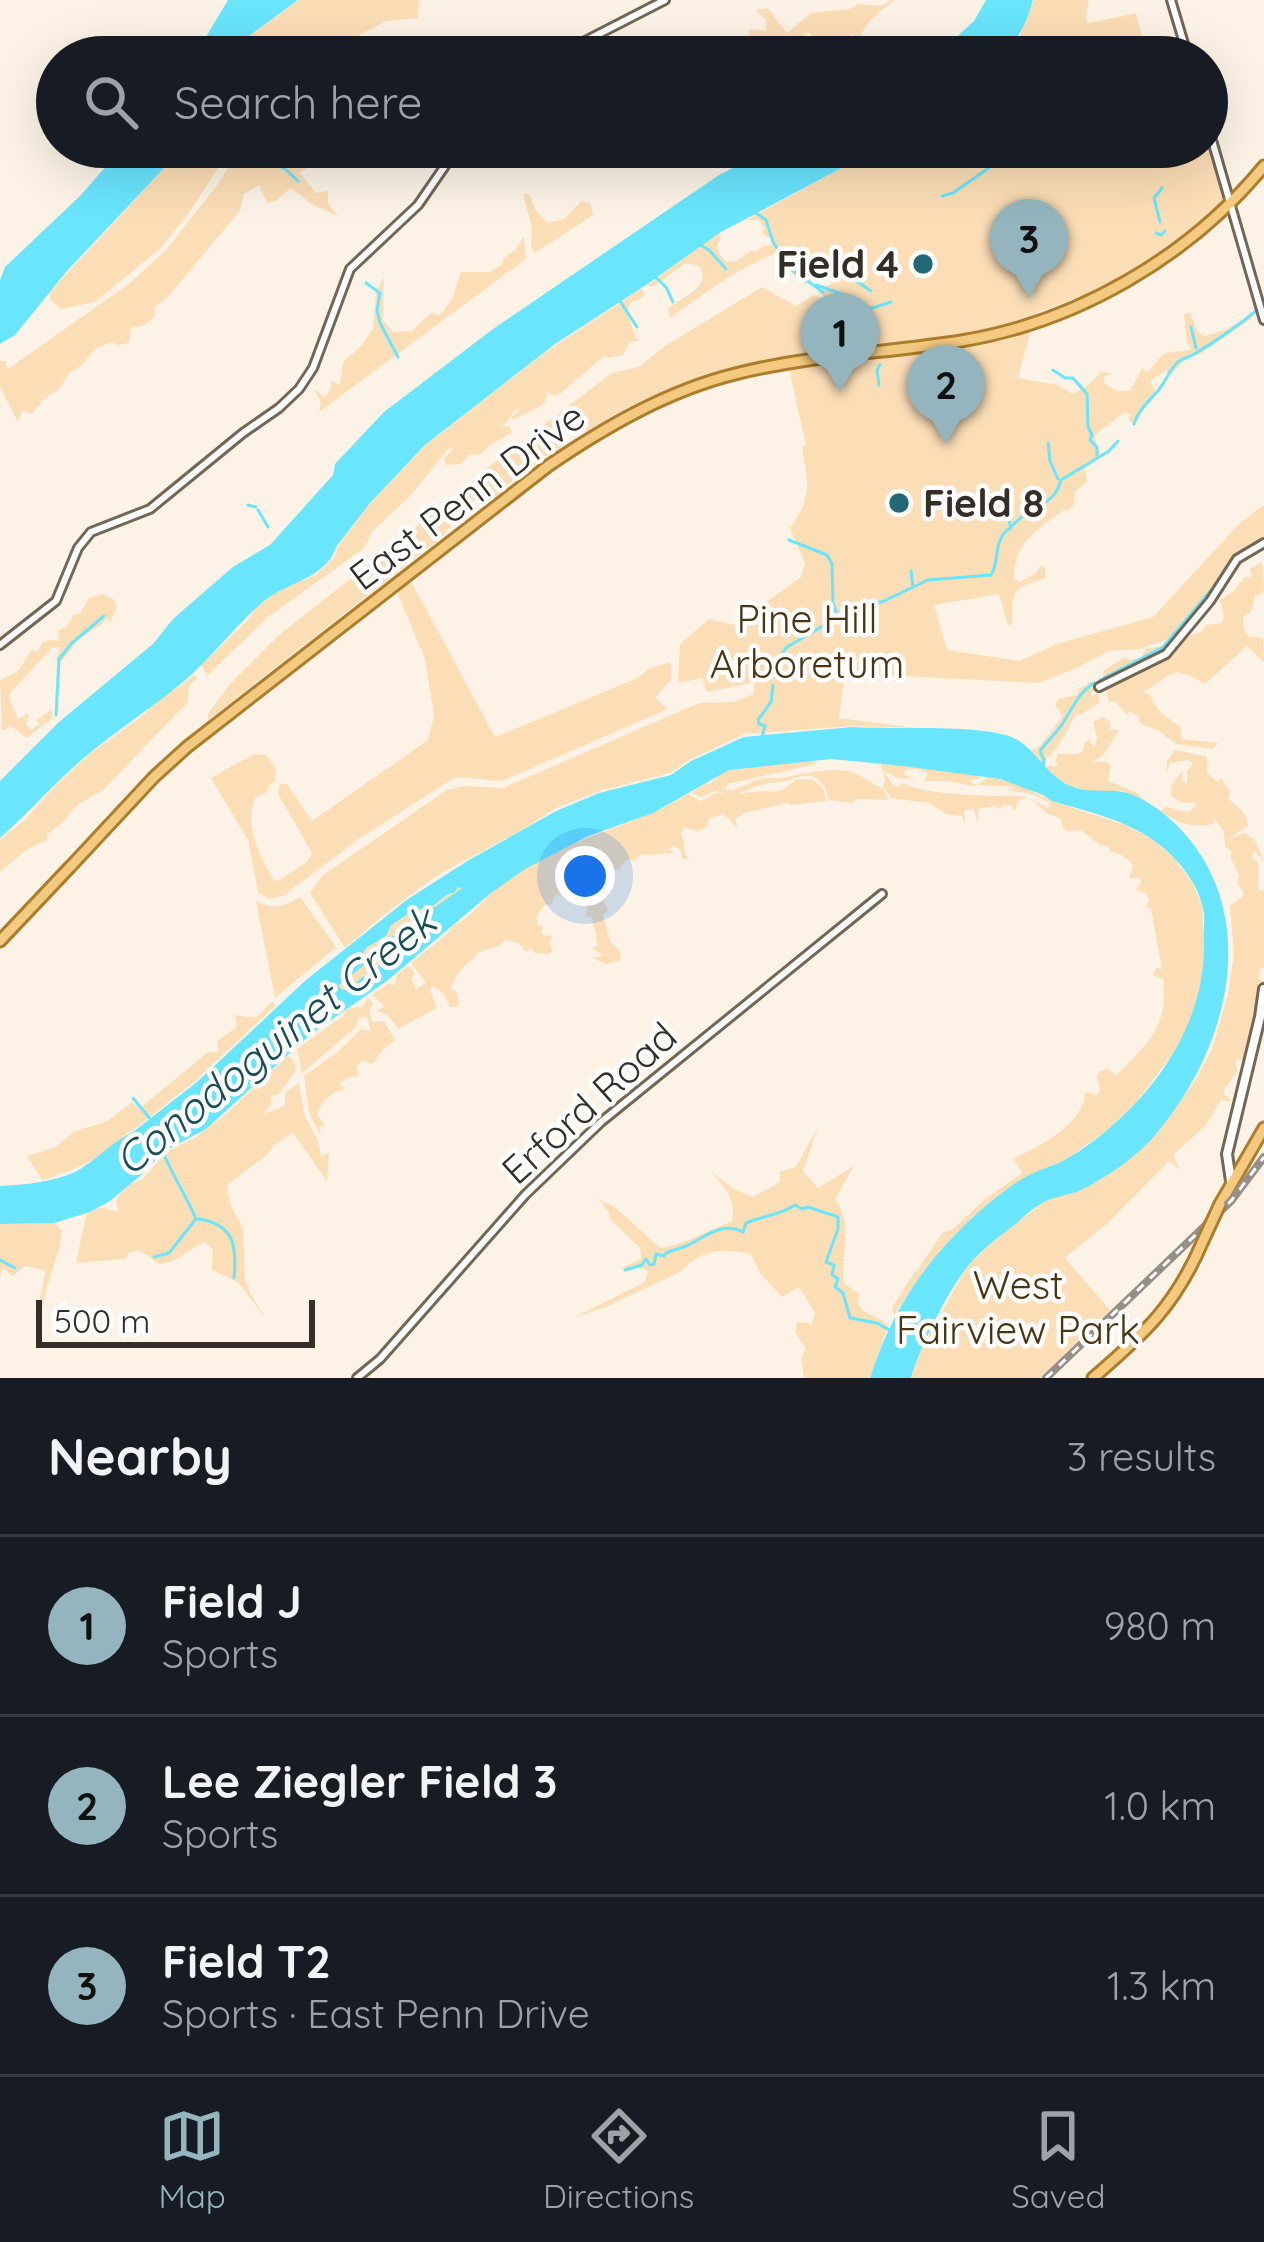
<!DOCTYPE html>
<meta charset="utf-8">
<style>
:root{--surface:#171b24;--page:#20242c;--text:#f1f3f6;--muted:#9ea1a6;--line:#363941;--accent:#94b5bd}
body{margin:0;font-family:Quicksand,sans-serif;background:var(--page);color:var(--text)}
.scale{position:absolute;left:36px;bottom:30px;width:279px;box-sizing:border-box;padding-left:12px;border:6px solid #342e26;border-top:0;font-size:33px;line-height:42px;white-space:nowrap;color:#342e26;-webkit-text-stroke:9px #fff;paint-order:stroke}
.you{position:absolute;left:585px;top:876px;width:42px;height:42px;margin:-30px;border:9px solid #fff;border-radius:50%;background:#1a73e8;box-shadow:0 0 0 18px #1a73e833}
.badge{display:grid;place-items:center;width:78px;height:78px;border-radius:50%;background:var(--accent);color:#111;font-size:39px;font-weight:700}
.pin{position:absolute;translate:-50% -99px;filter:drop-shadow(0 3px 6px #0008)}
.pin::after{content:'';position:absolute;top:63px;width:42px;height:36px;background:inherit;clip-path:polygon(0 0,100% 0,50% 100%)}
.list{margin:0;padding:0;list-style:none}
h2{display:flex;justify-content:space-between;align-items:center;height:156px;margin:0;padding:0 48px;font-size:51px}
h2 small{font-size:39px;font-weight:400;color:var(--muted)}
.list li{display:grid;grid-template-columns:78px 1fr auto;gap:36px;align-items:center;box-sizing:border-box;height:180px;padding:0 48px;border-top:3px solid var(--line)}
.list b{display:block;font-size:45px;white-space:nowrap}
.list p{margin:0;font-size:39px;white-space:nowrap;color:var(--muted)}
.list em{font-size:39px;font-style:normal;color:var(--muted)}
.icon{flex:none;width:66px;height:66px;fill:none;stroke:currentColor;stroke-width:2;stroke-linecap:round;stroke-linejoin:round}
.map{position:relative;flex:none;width:1264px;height:1378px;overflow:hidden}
.search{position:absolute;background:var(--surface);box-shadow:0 12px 48px #0002;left:36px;right:36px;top:36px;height:132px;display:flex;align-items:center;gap:30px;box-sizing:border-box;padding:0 42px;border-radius:66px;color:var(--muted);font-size:45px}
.sheet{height:696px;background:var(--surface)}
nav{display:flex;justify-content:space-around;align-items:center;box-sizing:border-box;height:168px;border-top:3px solid var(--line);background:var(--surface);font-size:33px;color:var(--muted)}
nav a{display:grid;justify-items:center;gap:6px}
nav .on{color:var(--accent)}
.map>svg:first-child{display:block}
.green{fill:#fbdeb6}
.water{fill:#69e5fe;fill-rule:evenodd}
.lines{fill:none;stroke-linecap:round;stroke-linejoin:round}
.stream{stroke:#69e5fe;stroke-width:3}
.river{stroke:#69e5fe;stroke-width:8}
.tertiary-casing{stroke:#746654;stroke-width:12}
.secondary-casing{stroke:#746654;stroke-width:14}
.primary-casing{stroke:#ac7d2b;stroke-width:15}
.tertiary{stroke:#fff;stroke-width:6}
.secondary{stroke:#fff;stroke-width:8}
.primary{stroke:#f4ca81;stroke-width:9}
.rail-casing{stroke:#978f85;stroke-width:8}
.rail{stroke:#fff;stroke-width:3;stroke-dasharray:9;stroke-linecap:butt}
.primary-bridge-casing{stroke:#ac7d2b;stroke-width:15;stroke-linecap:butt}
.primary-bridge{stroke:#f4ca81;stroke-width:9}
.poi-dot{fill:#226977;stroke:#fff;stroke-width:4.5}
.labels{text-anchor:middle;stroke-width:9;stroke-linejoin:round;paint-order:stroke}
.poi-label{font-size:39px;font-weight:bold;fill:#342e26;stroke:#fff;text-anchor:end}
.street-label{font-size:39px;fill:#342e26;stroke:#fff}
.park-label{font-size:39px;fill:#4a3412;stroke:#fff}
.water-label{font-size:42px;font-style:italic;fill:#174d58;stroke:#fff}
</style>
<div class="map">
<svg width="1264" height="1378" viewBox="0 0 1264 1378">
<rect width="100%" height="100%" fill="#fcf3e6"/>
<g class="green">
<path d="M299,0H419L418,18L386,21L337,47L327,57H239L249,36Z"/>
<path d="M891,0H895C875,16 857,26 859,54L851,45L853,34L823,49L809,32L792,42L795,57H784L789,52L785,42L765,57L760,55L743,57L750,29L766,31V20L755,10L768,8L787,33L811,13L849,9L859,4L881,6Z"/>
<path d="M1034,0H1089L1086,19L1089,23L1136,13L1147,57H1002L1020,35Z"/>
<path d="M1212,146L1224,199L1214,210L1144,264L1090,293L1004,325L1030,333L1018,378L1058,385L1073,394L1086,387L1101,372L1113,373L1103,377L1105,384L1117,391H1130L1142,368L1148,372C1154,366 1159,355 1170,352C1178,351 1183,352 1191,349L1187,342L1184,314L1190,312L1197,331L1204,336L1225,330L1255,313L1251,319L1200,354L1183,358L1179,367L1167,377V370L1150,381L1157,394L1145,404L1133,424L1129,419L1131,415L1125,412L1095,435L1096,448L1104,455L1085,469L1087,481L1075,492L1074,504L1069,510L1062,511C1036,531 1013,544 1014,579L1020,582L1036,573L1041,565L1045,568V579C1012,586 1011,593 1013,624L1008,625L999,594L934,605L947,650L1020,661L1057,644L1153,617L1241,522L1264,505V539L1235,559L1176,637L1138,649L1108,651L1081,666L1039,683L845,673L839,718L916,728L851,726L744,734L689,760L670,773L599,791L556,808L520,831L441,873L386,913L345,948L310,893L323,875L447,790L464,786L503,788L699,703L733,702L754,694V682L707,692L702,678L678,683L680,644L709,619L735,625L801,577L805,563L790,528C814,495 807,483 802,446L806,445L789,369L873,355L871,345C790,355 718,369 643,400C623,409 604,421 585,432L568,425L560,428L561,447L552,455L540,457L535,465L523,470L491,501L476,498L441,538L208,720V714L230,684L278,636L448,502L487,468L612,373L639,367L665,346L762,287L796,306L814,295L861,321L858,317L818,292L836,281L831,271L805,284L775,258L777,253C740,266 704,294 670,318L668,309C681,296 713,289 699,266L686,263L654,286H646L719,233L721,238L717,246L719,254L726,261L735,262L752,250L755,252L764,246L773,245L772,239L763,234L764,228L759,220H747L880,147H1178L1181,155Z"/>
<path d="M184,147H232L188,214L162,247L95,302L61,309L50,299L49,293Z"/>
<path d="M241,147H333V160L316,161L300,173L316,193L328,191V203L338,216L313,205L291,188L275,201L267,203L259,185L244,194L240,211L167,298L154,308L155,316L143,326L131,328L129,343L118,345L111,342L95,349L81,366L70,372L59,389L44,399L32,414L22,411L18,422L0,387V361H5L8,369L130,283L166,250L218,184Z"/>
<path d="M523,194H529L536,211L547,223L564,219L582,201L590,203L593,215L535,253L531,246L532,227Z"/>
<path d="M524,236L526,259L319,412L321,402L314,389L325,397L331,389V381L340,385L343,362L361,346L373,329L376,292L384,277L383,320L393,332L412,331L431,313L440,315L452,299L461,272H489L502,265L503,259L516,249Z"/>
<path d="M641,289L645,293L640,299L631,302L627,312L636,338L639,340L629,343L623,355L608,358L604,356L561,393L555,396L545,392L547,396L544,404L513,420L512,417L520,409L515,410L506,423L501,426H510L511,433L490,445L482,454L470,455L461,464L446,465L444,459L454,448L448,449L411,495L372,532L364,548L267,618L207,676L201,665L249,619L254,610L277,590L316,575L334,558L337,548L370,503L426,445L543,354Z"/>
<path d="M1262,562L1264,592L1255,596L1251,612L1243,617V627L1249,637L1263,638L1264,662L1247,646L1205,684C1167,661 1174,677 1143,692L1150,694C1156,711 1165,717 1180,726L1182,739L1218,743L1212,749L1176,744L1159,731L1140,723L1138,716L1130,712L1127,714L1130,719L1116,702H1109L1106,693L1112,684L1104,681L1103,671L1125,657L1130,660L1142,657L1146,648L1159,647L1177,639L1147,665C1171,660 1178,635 1202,632L1206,625L1222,623L1224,616L1220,600L1235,590L1245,577H1252L1250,569Z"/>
<path d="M411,581L495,737L638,678L648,669L671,662V680L655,698L668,709L504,780C486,783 470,774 452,779L356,841L283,896L269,899L258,892L248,840L211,778L254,754L266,755L276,769L275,781L268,787L267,792L255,798C244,826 259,854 273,879L278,881L307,862L312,853L278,794L280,784H287L312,821L428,740L434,716L425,659L397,592Z"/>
<path d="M102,594L113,599L117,606L110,623L107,618L101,625L79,639L60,663L56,659L60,647L52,648L11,692L9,699L18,719L29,713L26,724L31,730L40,724L36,721L52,709V718L27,738L11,726L2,731L0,680C27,667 16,672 32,650L38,651L42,643L50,640L59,641L58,630L67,627L74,614H80L88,599Z"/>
<path d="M194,674L197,678L189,686L188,702L104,789C95,796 85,799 77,806C71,810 69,817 63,822C58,827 52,830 47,835V840L29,848L0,872V840L25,820L55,786L92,752L141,717L161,697L185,683Z"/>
<path d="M1094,681L1096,684L1090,697L1098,693L1100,702L1082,714L1076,715L1056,749L1041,765L1026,747L1031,750L1039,747L1063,716L1055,705L1058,699L1077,695L1079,689Z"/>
<path d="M1103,717L1110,722V729L1119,730L1104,754L1092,763L1106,761L1111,765L1108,781L1135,792L1149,804L1121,791H1088L1070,786L1045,769L1048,766H1058L1055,761L1058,754H1077L1082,752L1085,742L1089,740L1094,747L1097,738L1093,722Z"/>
<path d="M1175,750L1207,757V772L1217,782L1221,778L1230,792L1228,799C1237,806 1247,812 1248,826L1228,839L1244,833L1254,839L1264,861L1254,851L1252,858L1258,862V890H1264V968L1260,969L1258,979L1264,981C1260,1009 1251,1033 1245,1061L1236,1059L1237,1071L1223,1092L1232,1102L1221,1100L1206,1125L1173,1155L1180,1170L1169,1161L1108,1223L1065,1258L1110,1310L1040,1378H911L921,1349L967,1267L990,1244L1045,1201L1080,1190L1135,1154L1158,1132L1195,1081L1212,1049L1228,995L1234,954L1230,906L1242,897L1244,892L1237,883L1239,875L1231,859V851L1225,847L1224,832L1214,818V824C1192,828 1178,824 1161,811L1166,807L1188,812L1196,806L1194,802C1184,805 1179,802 1171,795V786L1183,770L1182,780L1187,784V772L1193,763L1188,760L1171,763L1166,773L1167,761Z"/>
<path d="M817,759L815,764L728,784L725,790C739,791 748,782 761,779C767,777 775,779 781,778C800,775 838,764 857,774C867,779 872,785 883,788L888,800L857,799L852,803L829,800C821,771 809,773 785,781C779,783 772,782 765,784C756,786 746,790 737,794C743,794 748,792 754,792C779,789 774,798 797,779L813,780L823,788L826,801L791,805L788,803L744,813L736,818L737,828L724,814L710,818L706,828L699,831L685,828L681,833C685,842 683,852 689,860L682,859L681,851L675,846L669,849L674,853L639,855L636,861L627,859L620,868L602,878V890L609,895L603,901L608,910L603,915L610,941L621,953L620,961L606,964L593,958L603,955L591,948L598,946L592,917L585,916L588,909L577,889L554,896L552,904L545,905L537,915V924L543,927L541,933L546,936L552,935L549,943L553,950L549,954L535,953L531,948L526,952L519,943L505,940L501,945L477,953L475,958C464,965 454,976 451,989L457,992L459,1006L450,1007L444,994L433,986L430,990L437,1008L398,1029L388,1015L376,1011L385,1006L372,995L388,984L395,985L397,974L409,966L415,974L411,978L416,989L426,983L411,963L448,933L452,926C466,921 477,908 487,897C497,886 513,876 525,868C576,836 637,826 688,794L700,801L717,793L728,795L716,791L701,797L691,793L705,783L708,785L728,769Z"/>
<path d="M881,764L926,766L931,769C948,768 966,767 981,778L969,780L976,785L973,786L948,781H924L928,773L917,769L906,770L903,774L916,779L897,778L883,770L893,785L899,787L903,783C926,794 961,794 989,796C1003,796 1015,794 1028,798L1019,800L1015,810L1010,805H1004L1000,809L995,806L978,809V823L973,808L964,811L965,826L962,816L947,814L929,803L890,798L883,786L885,780Z"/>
<path d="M989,777L1016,784L1052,801L1125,825L1152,839L1173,857L1192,882L1202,905L1205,953L1202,983L1188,1027L1172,1055L1133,1106L1102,1134L1062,1162L1025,1177L950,1240L922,1273L894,1315L892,1308L915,1271H918C922,1261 935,1245 942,1233L953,1229L985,1199L1020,1175L1022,1172L1013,1158C1040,1147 1084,1123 1085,1093H1092L1095,1096L1100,1091L1097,1076L1100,1071L1109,1069L1116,1076C1139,1052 1163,1032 1164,999C1164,992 1163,986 1164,980L1152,974L1157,968L1162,969L1151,909L1146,907L1149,900L1146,893L1136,890L1141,882L1140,878H1129L1133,866C1129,858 1119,853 1111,852L1107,846L1100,845L1081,830L1067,831L1063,828L1060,818L1046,813L1033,800L1049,808L1051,803L1031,794L1008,790L1016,787L977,785Z"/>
<path d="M458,887L463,889L464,894L422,926L400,951L382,962L370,977H362L350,989L342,991L339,987L341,976L357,965L366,948L386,936L391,925L411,912L434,905Z"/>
<path d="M300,897L336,947L275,998L256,901C273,910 284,907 300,897Z"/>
<path d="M368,998L373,1003L369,1012L373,1022L384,1021L395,1040L383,1050L373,1064L363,1061L357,1066L359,1076L346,1078L339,1085L347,1088C332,1092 322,1099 317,1114L326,1127L319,1126L321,1137L309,1112L304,1076L339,1051L361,1029L371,1031L367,1017L359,1018L356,1027L302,1073L297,1049L343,1016L346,1010L363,1006Z"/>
<path d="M273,1001L275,1006L195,1081L132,1131C125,1134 121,1139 116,1144C96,1162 67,1172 42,1180L27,1156L56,1147L73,1132L108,1121L132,1102L139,1109L208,1052H218L217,1041L237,1027L235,1015L256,1018Z"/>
<path d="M288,1056L294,1061L296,1071L279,1094L271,1096V1105L263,1114L285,1106V1093L299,1083L305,1116L318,1141L321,1156L329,1153L327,1181L293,1133L274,1145L267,1155L227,1185L230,1204L243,1228L245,1278L250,1293L266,1319L238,1282L212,1270L213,1249L205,1242C189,1249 177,1263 159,1264L141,1251L130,1252L125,1259L76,1263L86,1215L101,1207L118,1212L116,1199L129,1185L143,1179L166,1152L195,1138L225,1115Z"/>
<path d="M818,1127L803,1171L818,1188L854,1166L835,1199C853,1224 842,1252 843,1282L859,1294C853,1317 880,1312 888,1327L870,1378H804L801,1358L806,1349L795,1332L797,1322L812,1324L815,1313L799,1287L782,1297L760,1273L751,1254C725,1248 701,1248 682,1271L603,1308L573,1318L645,1282L648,1271L643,1268L620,1269L641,1259L640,1248L610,1219L608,1211L598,1199L615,1207L660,1248C688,1244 704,1231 731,1222C738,1200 725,1189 711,1171L734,1189L753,1197L780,1182V1172L796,1167Z"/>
<path d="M54,1223L62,1230C61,1248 54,1264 49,1281C44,1295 44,1308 37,1322L35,1319L46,1271L25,1266L12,1276L3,1268L0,1277V1224Z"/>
</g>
<g class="water">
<path d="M228,0H298L249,36L239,57H194Z"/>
<path d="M986,0H1033C1027,23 1018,39 1002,57H935L974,21Z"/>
<path d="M123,147H184L66,272L15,335L0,344V280L5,267L80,196Z"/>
<path d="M774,147H881L721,232L646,285L555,344L425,445L370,503L336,547C327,578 287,582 264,601C238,623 217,651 192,674C162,701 127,723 96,748C61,775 33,809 0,838V781L59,722L154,643L172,620L212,585L233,567L270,545L333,475L335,464L384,412L493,329L719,175Z"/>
<path d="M853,727C892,730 986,723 1016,739C1033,748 1045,771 1063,782C1080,793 1097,790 1116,791C1131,792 1146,801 1158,809C1264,890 1238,1034 1160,1129C1141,1154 1109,1176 1081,1190C1070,1195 1057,1196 1046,1201C1036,1206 1025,1215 1017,1223C1000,1236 983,1248 969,1265C949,1288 919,1349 911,1378H870C888,1323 912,1280 952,1238C973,1216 997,1195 1022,1179C1035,1171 1050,1167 1063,1161C1081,1151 1100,1137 1115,1123C1167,1077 1206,1012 1204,941C1203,932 1205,923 1204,914C1201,888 1181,862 1161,846C1131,821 1089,812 1052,801L1043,795L1000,779L903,766L831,759L729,770L653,813L588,836L525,869L491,893L388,980L310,1035L206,1129L161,1153L146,1171L110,1201L90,1212L54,1223L0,1224V1186C24,1185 55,1182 77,1171C96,1160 114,1140 133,1132L197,1082L306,980L408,899L469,860L556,811L599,793L671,775L691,761L744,737ZM458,887L463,889L464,894L422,926L400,951L382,962L371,976L362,977L350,989L343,990L339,987L341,976L357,965L366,948L386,936L391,925L411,912L434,905L448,894L454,893Z"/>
</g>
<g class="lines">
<g class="stream">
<path d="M276,147L271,163L284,168L298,181"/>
<path d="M1009,153L1024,147"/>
<path d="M942,196L953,193L1003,158"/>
<path d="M756,213L766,220L773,242L792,270L823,292"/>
<path d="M1160,222L1154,198L1162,188"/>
<path d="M1156,233L1161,235L1165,231"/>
<path d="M702,246L709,250L726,269"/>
<path d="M840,270L845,266L858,282L871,291"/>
<path d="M653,275L666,287L673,302"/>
<path d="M366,283L380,293L377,310L380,323L398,357"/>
<path d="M816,285L842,294L869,309L891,302"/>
<path d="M618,298L637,327"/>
<path d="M1191,327L1196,348"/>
<path d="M1053,370L1065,378H1073L1087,394L1088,427L1092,435L1090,440L1097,447V455"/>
<path d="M879,385L877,370L880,365"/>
<path d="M1134,424C1139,410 1146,404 1156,393C1165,384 1168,371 1178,362C1183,358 1190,357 1196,353C1216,341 1238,326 1257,310"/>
<path d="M1048,443L1050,461L1058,479"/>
<path d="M248,505L256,507"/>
<path d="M991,505L1008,517L1011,528"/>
<path d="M258,510L268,527"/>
<path d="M789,540L827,555L832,564L833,603L838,617"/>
<path d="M1244,558L1264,548"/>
<path d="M911,571L913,587"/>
<path d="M775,677L781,655L787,647L847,612L884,601L928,580L991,575C1000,561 993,545 1006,531C1013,525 1021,517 1028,512C1044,502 1055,501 1061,480L1109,451L1118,441"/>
<path d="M1100,680L1163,647L1212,589L1228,566"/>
<path d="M56,715L59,659L72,643L104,616"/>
<path d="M762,737L765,726L759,724L758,720L771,702L773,685"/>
<path d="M1043,767L1044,760L1040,751C1046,743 1054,735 1061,726C1072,710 1077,694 1094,683"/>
<path d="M133,1098L151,1120"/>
<path d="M162,1150C171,1173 186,1195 196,1219"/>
<path d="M198,1219C235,1224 237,1247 234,1278"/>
<path d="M154,1257L169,1253L195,1220"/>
<path d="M0,1260L15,1268"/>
<path d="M625,1270L642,1265L646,1259L650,1265L654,1264L656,1254L664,1256L666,1253C672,1250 679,1249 686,1246C705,1237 722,1221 743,1232L746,1223C762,1216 781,1215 795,1205L802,1209L808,1207L838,1217V1229L826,1262L834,1265L832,1275L838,1279L835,1287L843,1293L850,1318L877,1323L889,1330"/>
</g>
<path class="river" d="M336,982L360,963L471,887"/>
<g class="tertiary-casing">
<g id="tertiary">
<path d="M1171,0L1188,57"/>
<path d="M554,57L665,0"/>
<path d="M1207,123L1264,320"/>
<path d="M0,645L56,601L78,548L91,532L150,509L243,433L279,408L299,389L313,368L350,269L418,205L458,147"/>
<path d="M1099,687L1166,654L1210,601L1237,559L1264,543"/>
<path d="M357,1378L380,1359L525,1195L601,1122L882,894"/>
</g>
</g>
<g class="secondary-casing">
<path id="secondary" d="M1231,1181L1227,1154L1260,1017L1264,989"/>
</g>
<g class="primary-casing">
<g id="primary">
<path d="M71,866L154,777L187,747L548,466C605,427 667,391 735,374C810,355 886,353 961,341C1077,322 1189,257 1264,166"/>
<path d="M0,941L70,867"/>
<path d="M1220,1204L1264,1128"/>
<path d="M1093,1378C1144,1334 1175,1306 1202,1243"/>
</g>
</g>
<use href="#tertiary" class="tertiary"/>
<use href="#secondary" class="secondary"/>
<use href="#primary" class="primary"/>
<g class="rail-casing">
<path id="rail" d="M1046,1378L1231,1201L1264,1157"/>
</g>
<use href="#rail" class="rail"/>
<g class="primary-bridge-casing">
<path id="primary-bridge" d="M1202,1243L1220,1204"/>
</g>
<use href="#primary-bridge" class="primary-bridge"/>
</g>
<g class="poi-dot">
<circle cx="923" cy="264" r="12"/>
<circle cx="899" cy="503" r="12"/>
</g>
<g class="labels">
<g class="poi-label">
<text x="899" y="278">Field 4</text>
<text x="923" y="517" text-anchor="start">Field 8</text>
</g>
<g class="street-label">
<text transform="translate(467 496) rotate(-37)" y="14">East Penn Drive</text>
<text transform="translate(589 1103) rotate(-42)" y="14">Erford Road</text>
</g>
<g class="park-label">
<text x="807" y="633">Pine Hill<tspan x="807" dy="45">Arboretum</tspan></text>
<text x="1018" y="1299">West<tspan x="1018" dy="45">Fairview Park</tspan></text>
</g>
<g class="water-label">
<text transform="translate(275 1041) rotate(-39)" y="15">Conodoguinet Creek</text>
</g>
</g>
</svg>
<div class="scale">500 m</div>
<div class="you"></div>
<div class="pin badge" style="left:840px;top:392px">1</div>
<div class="pin badge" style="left:946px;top:444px">2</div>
<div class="pin badge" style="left:1029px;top:298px">3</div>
<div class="search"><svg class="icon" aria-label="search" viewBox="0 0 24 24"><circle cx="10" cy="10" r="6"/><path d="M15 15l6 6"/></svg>Search here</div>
</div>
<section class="sheet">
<h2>Nearby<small>3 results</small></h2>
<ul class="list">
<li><span class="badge">1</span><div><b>Field J</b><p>Sports</p></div><em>980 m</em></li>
<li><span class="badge">2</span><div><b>Lee Ziegler Field 3</b><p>Sports</p></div><em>1.0 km</em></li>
<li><span class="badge">3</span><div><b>Field T2</b><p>Sports · East Penn Drive</p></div><em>1.3 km</em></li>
</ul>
</section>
<nav>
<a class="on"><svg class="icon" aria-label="map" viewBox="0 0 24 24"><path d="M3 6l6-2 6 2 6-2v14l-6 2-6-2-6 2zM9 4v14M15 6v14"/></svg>Map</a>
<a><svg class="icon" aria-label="directions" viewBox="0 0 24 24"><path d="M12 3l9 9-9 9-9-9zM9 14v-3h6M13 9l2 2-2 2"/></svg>Directions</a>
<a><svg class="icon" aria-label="saved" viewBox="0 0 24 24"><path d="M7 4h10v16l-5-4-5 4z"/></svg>Saved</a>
</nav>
